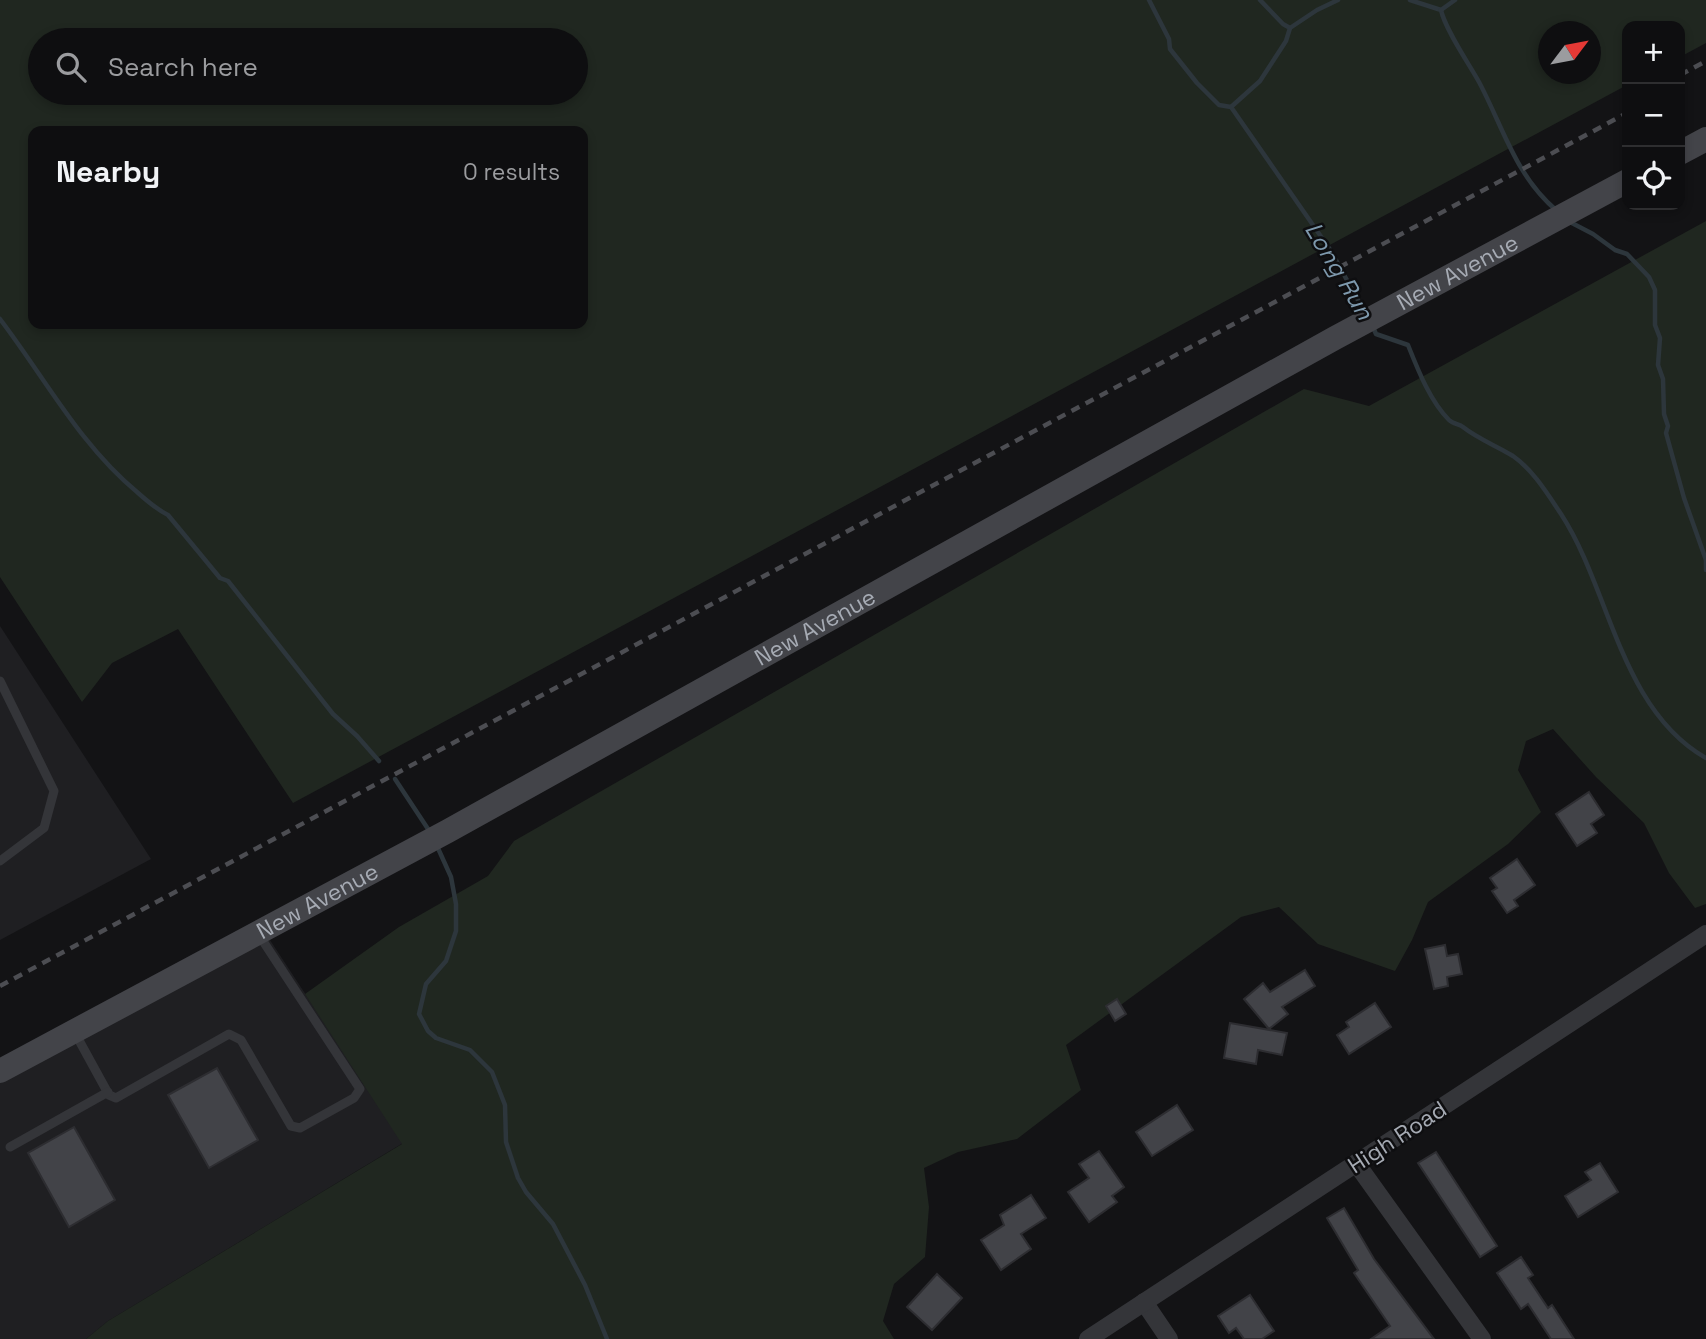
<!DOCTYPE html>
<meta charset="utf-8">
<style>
:root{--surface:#0e0e10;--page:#1c1c1e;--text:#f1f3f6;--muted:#9b9c9f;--line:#2e2e30}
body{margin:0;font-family:"Space Grotesk",sans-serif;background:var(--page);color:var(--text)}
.controls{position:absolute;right:21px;top:21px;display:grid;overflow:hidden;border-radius:14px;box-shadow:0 4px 10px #0003}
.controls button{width:63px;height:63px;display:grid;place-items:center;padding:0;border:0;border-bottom:2px solid var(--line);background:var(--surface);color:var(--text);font:35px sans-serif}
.compass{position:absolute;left:1538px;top:21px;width:63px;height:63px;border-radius:50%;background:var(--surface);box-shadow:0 4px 10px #0003;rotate:58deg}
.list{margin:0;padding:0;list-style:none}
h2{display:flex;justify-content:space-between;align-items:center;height:91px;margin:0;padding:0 28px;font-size:30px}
h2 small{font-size:23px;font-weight:400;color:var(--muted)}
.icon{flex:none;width:38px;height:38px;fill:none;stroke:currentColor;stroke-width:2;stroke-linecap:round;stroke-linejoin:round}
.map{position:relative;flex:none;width:1706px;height:1339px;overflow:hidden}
.search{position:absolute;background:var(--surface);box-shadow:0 4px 10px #0003;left:28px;top:28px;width:560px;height:77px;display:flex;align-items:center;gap:18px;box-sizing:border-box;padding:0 24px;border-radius:38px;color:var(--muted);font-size:26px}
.panel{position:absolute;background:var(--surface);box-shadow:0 4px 10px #0003;left:28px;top:126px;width:560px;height:203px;border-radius:14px}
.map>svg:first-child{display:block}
.built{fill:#1f1f22}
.green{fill:#202720;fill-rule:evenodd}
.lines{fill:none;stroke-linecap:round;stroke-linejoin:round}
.stream{stroke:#2d363c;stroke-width:4.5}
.building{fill:#424348;stroke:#2d2d31;stroke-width:2}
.lane{stroke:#343539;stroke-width:9}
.street{stroke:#343539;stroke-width:18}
.secondary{stroke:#434449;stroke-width:24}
.rail{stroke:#4c4d52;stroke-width:4.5;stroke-dasharray:9 7;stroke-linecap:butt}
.labels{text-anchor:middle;stroke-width:5;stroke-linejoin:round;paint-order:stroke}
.street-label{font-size:23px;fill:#a6abb4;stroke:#0e0e10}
.water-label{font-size:24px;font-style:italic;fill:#7e99ad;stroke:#0e0e10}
</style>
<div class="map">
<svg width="1706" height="1339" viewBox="0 0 1706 1339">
<rect width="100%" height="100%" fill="#131315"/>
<g class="built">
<path d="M0,626L151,859L0,940Z"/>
<path d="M268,937L403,1143L108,1321L86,1339H0V1080Z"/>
</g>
<g class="green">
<path d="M0,0H1706V43L1680,57V26H1627V85L293,803L178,629L112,663L82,702L0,577ZM1548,32H1590V74H1548ZM576,40V93H40V40ZM33,131H583V324H33Z"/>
<path d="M1706,221V904L1695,908L1669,873L1644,823L1596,777L1553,729L1526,741L1518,770L1541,812L1508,844L1428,902L1412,940L1395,971L1318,944L1279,907L1241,917L1066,1045L1081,1090L1017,1139L958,1152L924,1168L929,1207L925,1257L894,1284L883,1321L894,1339H86L108,1321L402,1144L305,994L399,927L488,876L514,841L1304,389L1369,406Z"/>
</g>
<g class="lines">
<g class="stream">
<path d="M1149,0L1169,39L1170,49L1197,83L1219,105L1231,107L1331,251L1365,313"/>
<path d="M1260,0L1283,24L1290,28"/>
<path d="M1410,0L1441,10"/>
<path d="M1441,10C1445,29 1469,64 1479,82C1504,129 1515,175 1557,211"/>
<path d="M1441,10L1455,0"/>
<path d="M1231,107L1260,81L1286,41L1290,28L1317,10L1338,0"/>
<path d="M1568,221L1593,234L1615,250L1627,254L1649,277L1655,290V325L1660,338L1658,365L1663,379L1664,414L1668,426L1666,433L1684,498L1706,560"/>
<path d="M0,319C45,378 80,445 137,492C147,501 156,509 168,515L220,578L228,581L333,714L357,736L379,761"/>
<path d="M1373,327L1376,334L1408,345C1418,370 1430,401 1449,420C1453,424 1459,424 1463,427C1478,439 1497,446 1513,456C1533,470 1547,493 1561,514C1610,589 1620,709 1706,758"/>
<path d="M1706,560V570"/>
<path d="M395,779L430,832"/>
<path d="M437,846L451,877L456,904V931L446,961L426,984L419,1014L428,1031L436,1038L470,1050L492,1072L505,1105L506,1142L518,1178L526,1192L553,1224L585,1285L607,1339"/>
</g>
</g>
<g class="building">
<path d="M1589,792L1604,815L1591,824L1597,833L1577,846L1556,814Z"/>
<path d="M1517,859L1535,885L1514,900L1518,906L1507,913L1492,891L1497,888L1490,878Z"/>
<path d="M1445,945L1447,956L1458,954L1462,974L1447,977L1448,986L1434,989L1425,949Z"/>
<path d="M1305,970L1315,986L1282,1007L1288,1014L1269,1029L1244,999L1263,983L1270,992Z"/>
<path d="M1117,999L1126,1014L1115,1021L1106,1006Z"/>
<path d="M1375,1003L1391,1027L1349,1054L1337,1035L1349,1027L1346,1022Z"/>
<path d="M1230,1023L1287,1033L1282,1055L1258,1050L1256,1064L1224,1058Z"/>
<path d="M217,1068L258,1140L209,1168L168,1095Z"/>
<path d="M1177,1105L1193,1130L1152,1156L1136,1132Z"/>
<path d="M74,1127L115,1200L69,1227L28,1153Z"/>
<path d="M1099,1151L1124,1187L1112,1196L1117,1202L1089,1222L1068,1192L1089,1178L1079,1164Z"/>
<path d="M1436,1152L1497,1246L1480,1257L1418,1163Z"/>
<path d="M1600,1163L1618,1192L1578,1217L1565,1196L1591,1180L1585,1172Z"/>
<path d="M1031,1195L1046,1218L1021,1234L1031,1249L1001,1270L981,1240L1004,1225L1000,1215Z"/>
<path d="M1344,1208L1374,1259L1434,1339H1371L1390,1326L1354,1273L1358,1270L1327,1218Z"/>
<path d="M1521,1257L1533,1275L1528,1278L1548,1308L1552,1305L1574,1339H1551L1528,1304L1521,1309L1497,1273Z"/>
<path d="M937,1274L962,1298L932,1330L907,1307Z"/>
<path d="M1250,1295L1274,1331L1262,1339H1244L1236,1328L1229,1333L1218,1316Z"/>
</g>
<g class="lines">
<g class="lane">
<path d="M0,681L54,791L44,828L0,861"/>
<path d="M75,1033L109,1095L116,1098L229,1034L241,1040L291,1126L300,1128L354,1098L360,1089L259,935"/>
<path d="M10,1147L108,1092"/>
</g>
<g class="street">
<path d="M1356,1163L1482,1339"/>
<path d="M1144,1302L1169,1339"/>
<path d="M1088,1339L1706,934"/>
</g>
<g class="secondary">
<path d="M1680,153L1706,139"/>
<path id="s1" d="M0,1071L448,831L1335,338L1627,181"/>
</g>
<g class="rail">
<path d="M1680,75L1706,61"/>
<path d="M0,986L1627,113"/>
</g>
</g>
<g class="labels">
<g class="street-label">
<text dy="8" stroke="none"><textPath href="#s1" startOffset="1662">New Avenue</textPath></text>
<text dy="8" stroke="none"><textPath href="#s1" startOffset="928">New Avenue</textPath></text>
<text dy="8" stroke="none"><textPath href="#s1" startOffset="360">New Avenue</textPath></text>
<text transform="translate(1397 1137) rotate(-33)" y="8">High Road</text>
</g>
<g class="water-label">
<text transform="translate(1339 271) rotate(59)" y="8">Long Run</text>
</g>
</g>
</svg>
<div class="controls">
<button>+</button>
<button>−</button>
<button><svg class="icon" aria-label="locate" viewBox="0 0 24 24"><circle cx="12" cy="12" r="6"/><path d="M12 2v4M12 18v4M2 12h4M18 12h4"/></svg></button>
</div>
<svg class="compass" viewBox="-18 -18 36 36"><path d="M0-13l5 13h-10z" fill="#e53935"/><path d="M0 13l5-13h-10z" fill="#9b9c9f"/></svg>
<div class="search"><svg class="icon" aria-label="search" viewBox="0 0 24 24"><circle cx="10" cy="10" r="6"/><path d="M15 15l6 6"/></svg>Search here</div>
<section class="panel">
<h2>Nearby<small>0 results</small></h2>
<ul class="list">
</ul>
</section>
</div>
